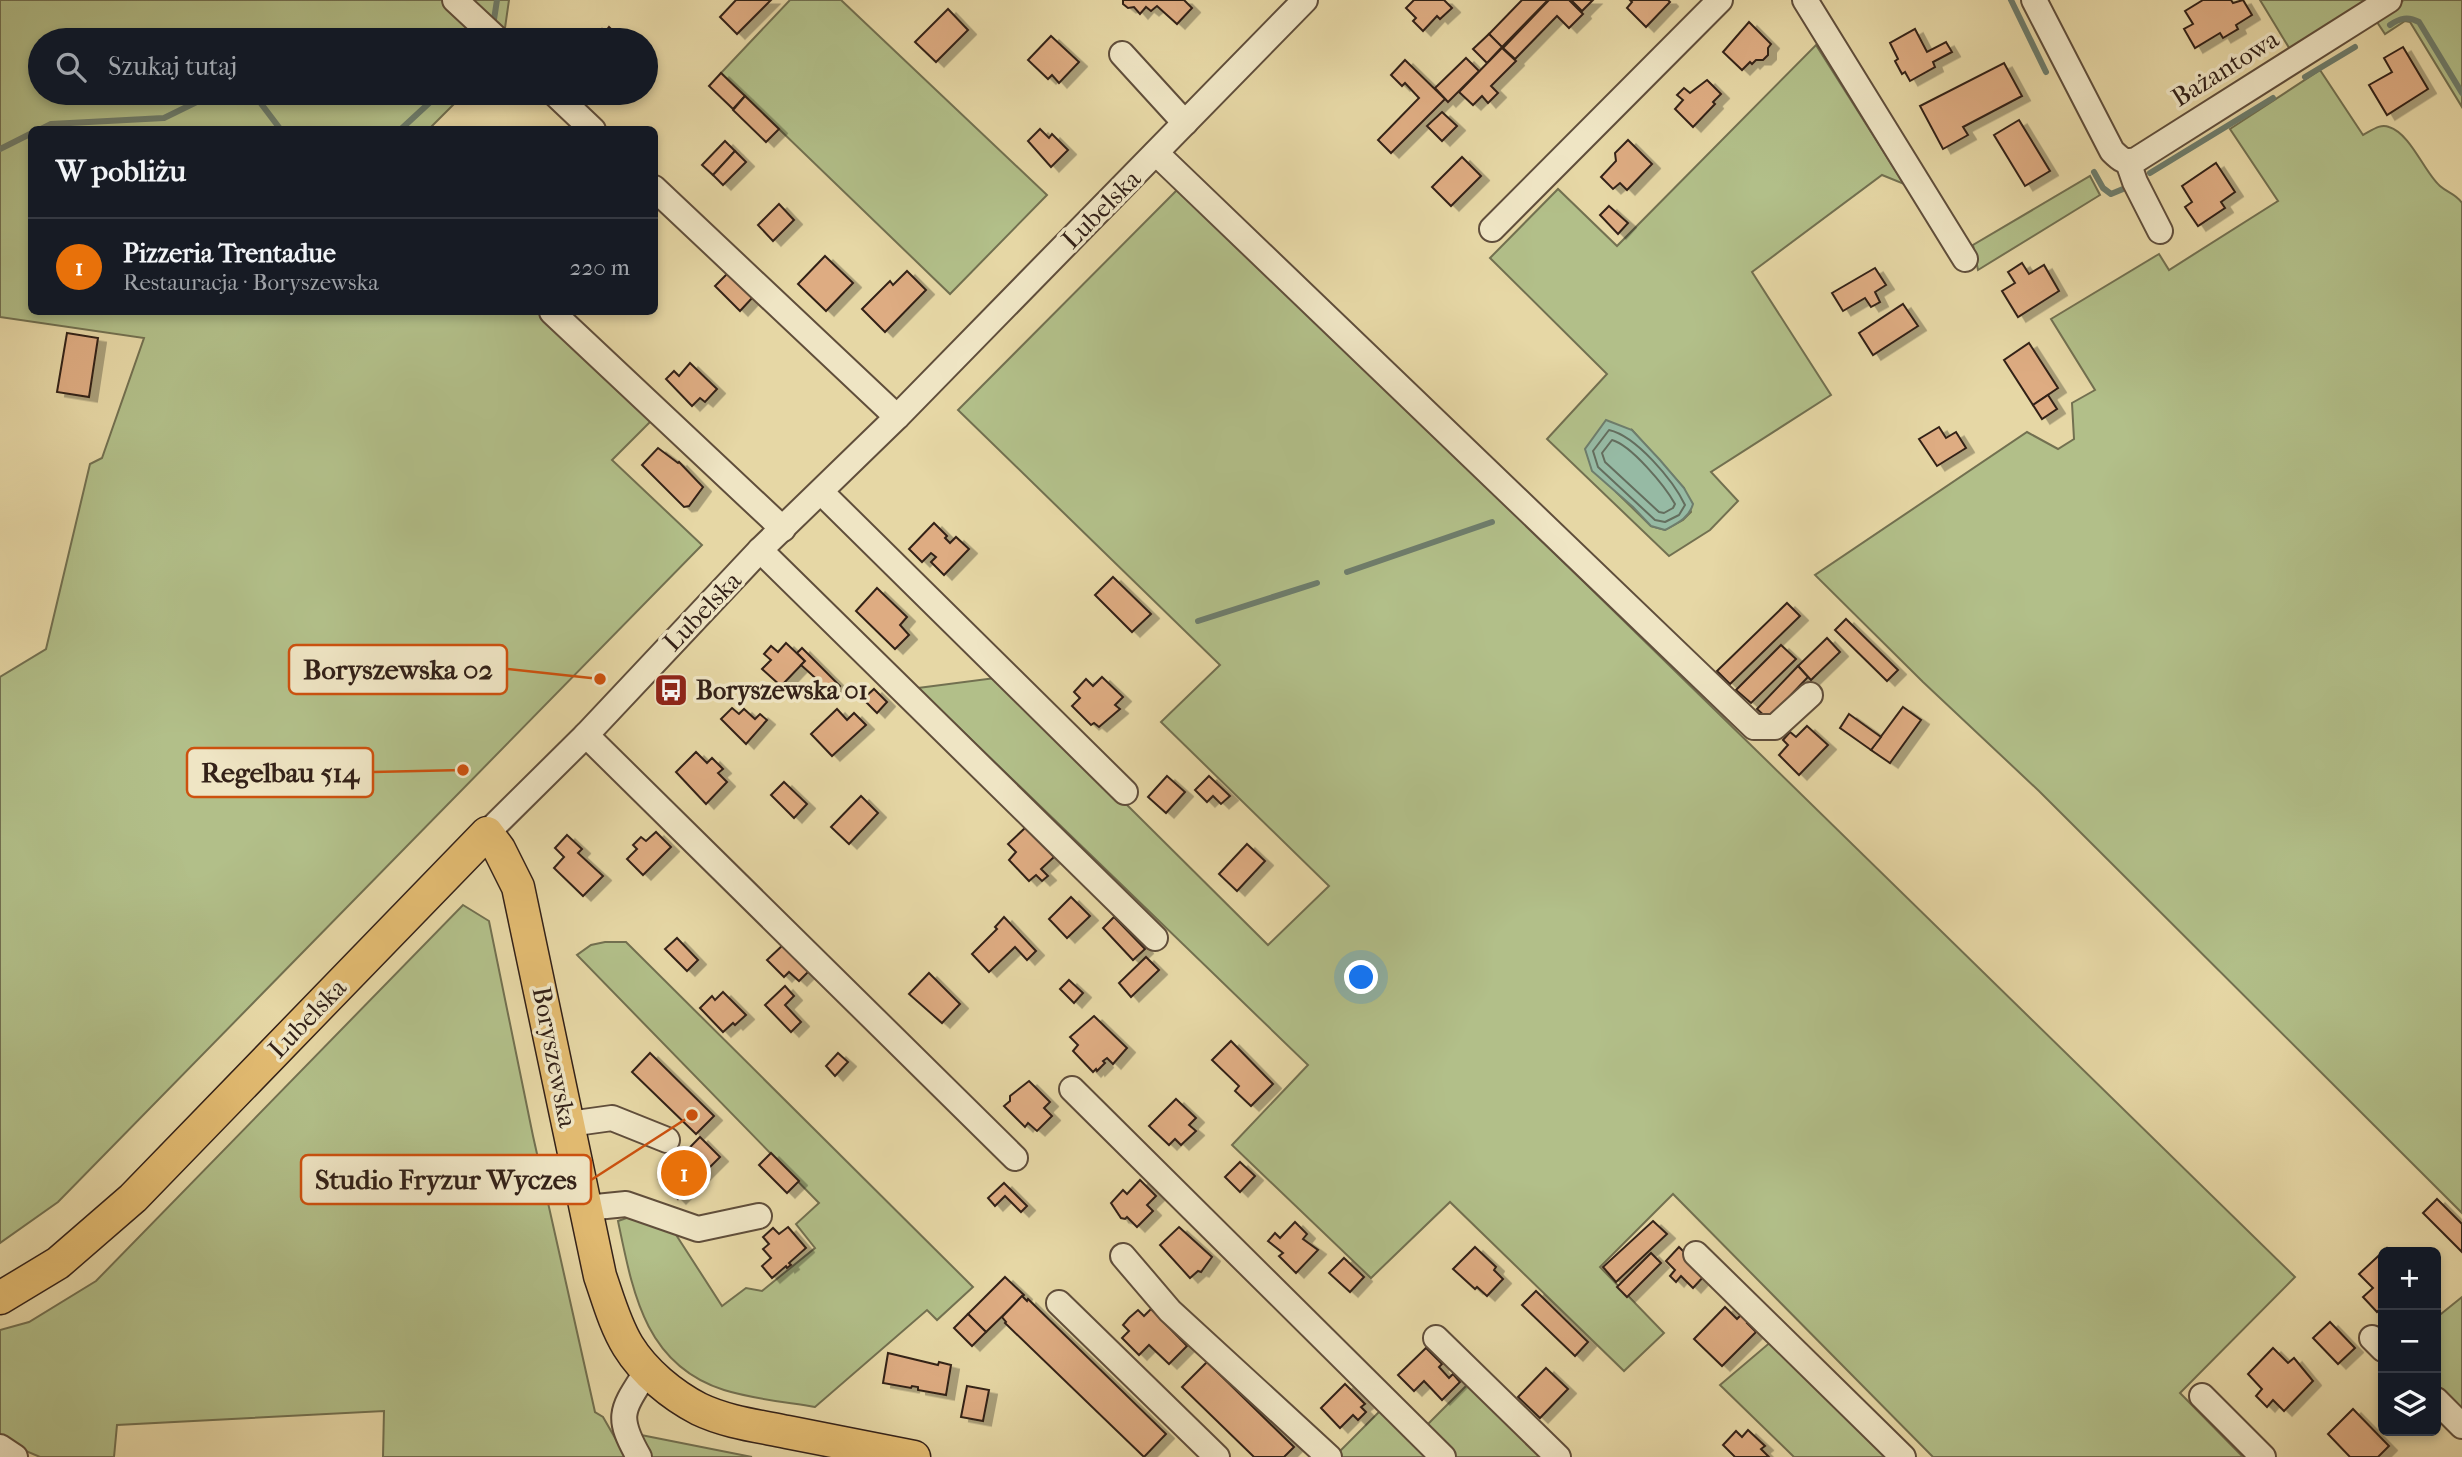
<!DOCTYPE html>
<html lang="pl">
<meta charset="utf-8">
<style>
:root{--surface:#171b24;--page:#242831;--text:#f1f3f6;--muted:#9ea1a6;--line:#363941;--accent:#c59692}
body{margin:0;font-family:"IM FELL French Canon",serif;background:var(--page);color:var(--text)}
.controls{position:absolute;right:21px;bottom:21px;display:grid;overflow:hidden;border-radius:10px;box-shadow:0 4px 10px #0003}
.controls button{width:63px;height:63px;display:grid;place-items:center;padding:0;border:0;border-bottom:2px solid var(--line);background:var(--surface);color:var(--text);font:35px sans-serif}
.you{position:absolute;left:1362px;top:978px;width:24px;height:24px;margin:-18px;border:5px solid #fff;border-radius:50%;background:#1a73e8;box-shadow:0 0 0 10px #1a73e833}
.badge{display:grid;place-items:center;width:46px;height:46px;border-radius:50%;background:var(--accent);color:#fff;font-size:23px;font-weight:700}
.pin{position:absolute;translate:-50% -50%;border:4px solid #fff;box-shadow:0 2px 7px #0006}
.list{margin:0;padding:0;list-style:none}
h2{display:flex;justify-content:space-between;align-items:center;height:91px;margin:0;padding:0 28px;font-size:30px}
h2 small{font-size:23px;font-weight:400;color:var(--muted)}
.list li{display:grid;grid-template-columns:46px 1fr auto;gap:21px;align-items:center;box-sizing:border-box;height:98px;padding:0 28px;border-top:2px solid var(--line)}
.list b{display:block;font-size:26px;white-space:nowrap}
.list p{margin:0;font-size:23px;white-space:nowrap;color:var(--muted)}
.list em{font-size:23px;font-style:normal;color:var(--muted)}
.icon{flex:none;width:38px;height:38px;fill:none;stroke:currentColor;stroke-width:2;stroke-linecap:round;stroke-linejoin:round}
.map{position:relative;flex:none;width:2462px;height:1457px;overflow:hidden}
.search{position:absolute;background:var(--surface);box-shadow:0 4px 10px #0003;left:28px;top:28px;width:630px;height:77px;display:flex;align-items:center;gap:18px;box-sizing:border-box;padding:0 24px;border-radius:38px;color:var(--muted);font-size:26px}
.panel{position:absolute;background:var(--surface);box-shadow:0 4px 10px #0003;left:28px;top:126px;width:630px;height:189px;border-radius:10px}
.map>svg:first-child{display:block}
.green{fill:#b2bf89;stroke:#727050;stroke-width:2;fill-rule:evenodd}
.water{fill:#96baa4;stroke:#6e7d6c;stroke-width:2}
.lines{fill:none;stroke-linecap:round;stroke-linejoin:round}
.shore{stroke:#646e5e;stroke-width:2}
.stream{stroke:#6e7d6c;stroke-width:6}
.building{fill:#deac82;stroke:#332118;stroke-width:2;filter:url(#shadow)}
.minor-casing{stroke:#604e3b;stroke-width:28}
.major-casing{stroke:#332118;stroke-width:35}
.minor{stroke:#efe5c4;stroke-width:24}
.major{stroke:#e3bc72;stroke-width:32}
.labels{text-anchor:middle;stroke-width:7;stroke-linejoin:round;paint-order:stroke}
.street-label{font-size:26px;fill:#332118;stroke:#efe5c4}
.poi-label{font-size:26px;font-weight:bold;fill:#332118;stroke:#efe5c4;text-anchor:start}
.leader{fill:none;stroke:#cd510e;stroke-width:2.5}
.callout-dot{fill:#cd510e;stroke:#efe5c4;stroke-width:2.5}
.callout{fill:#efe5c4;stroke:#cd510e;stroke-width:2.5}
.callout-label{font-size:28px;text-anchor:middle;font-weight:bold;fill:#332118}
</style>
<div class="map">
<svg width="2462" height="1457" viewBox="0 0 2462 1457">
<defs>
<filter id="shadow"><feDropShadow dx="8" dy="4.5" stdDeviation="0" flood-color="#0004"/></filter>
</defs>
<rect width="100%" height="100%" fill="#e6d7a5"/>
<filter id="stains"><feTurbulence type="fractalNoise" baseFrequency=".00286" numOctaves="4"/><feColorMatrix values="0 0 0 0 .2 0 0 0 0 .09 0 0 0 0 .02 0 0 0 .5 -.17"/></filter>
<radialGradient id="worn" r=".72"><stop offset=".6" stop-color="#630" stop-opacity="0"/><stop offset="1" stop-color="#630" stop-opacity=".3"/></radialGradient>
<g class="green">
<path d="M0,0H446L488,40H40V93H465L429,129L32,130V312H541L654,418L612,460L702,545L58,1202L0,1243V677L46,649L90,464L102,458L144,338L0,317Z"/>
<path d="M473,0H509L504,35L473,6Z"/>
<path d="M790,0H841L1047,195L950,294L721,73Z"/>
<path d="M2260,0H2370L2291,51Z"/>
<path d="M2404,0H2462V107L2410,22L2405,21L2385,34L2375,19Z"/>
<path d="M1816,45L1904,184L1882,175L1752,272L1831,395L1711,472L1738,501L1710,530L1669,556L1547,439L1607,374L1490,258L1558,189L1617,246ZM1632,430L1684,488L1691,512L1683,520L1665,530L1651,526L1616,492Z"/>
<path d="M2320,70L2363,135C2371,131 2380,123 2389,127C2411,134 2424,172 2440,186C2448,193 2456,194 2462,203V1213L2039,791L1923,682L1815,575L2027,432L2058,449L2074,439L2072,403L2095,390L2051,319L2159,254L2169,270L2278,201L2230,129Z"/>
<path d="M2090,176L2100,195L1978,270L1973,245Z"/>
<path d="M1180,187C1551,551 1924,913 2295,1277L2180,1393L2243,1457H1933L1673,1194L1600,1267L1664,1333L1624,1371L1450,1202L1371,1278L1232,1145L1308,1065L918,688L995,678L1123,801L1268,945L1329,886L1161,722L1220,665L958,410Z"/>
<path d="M463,905L489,921L533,1136L595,1412L603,1417L626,1457H383L384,1411L117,1425L114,1457H40L0,1440V1330L29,1322L96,1281Z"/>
<path d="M605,942H626L973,1287L937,1320L927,1310L815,1407C785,1402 753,1399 724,1390C645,1365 633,1293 618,1221L638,1214L671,1227L722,1306L746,1288L762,1291L815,1248L796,1224L819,1203L577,955L591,945Z"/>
<path d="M2462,1297V1418L2436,1392V1318Z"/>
<path d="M1773,1340L1889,1457H1794L1720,1385Z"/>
<path d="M1469,1383L1547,1457H1452L1423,1429Z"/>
<path d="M1384,1407L1434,1457H1339L1336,1455Z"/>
<path d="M636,1434L752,1457H650Z"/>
</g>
<path class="water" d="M1606,420L1632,430L1660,460L1684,488L1693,504C1689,518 1678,523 1665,530L1651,526L1633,507L1592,471L1585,449Z"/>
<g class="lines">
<g class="shore">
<path d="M1609,430C1636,436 1673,480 1685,505L1679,515L1665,522L1655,520L1598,467L1593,451Z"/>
<path d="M1612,440C1631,445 1665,486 1675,504L1673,508L1664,513L1659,512L1605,462L1602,453Z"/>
</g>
<g class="stream">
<path d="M2011,0L2046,72"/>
<path d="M2390,25C2400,18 2408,16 2419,22L2462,93"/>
<path d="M493,26L497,0"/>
<path d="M2305,77L2355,47"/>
<path d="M253,93L281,130"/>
<path d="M39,130L51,124L164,118L215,93"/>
<path d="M400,130L440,93"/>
<path d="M0,149L32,133"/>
<path d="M2094,172L2103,188L2111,194L2123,189"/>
<path d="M2150,173L2273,98"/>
<path d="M1347,572L1492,522"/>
<path d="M1198,621L1317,583"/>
</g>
</g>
<g class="building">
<path d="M736,0H771L737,34L720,17Z"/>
<path d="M1123,0H1184L1192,8L1177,24L1157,6L1151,11L1146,7L1140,14L1134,7L1128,8L1123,4Z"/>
<path d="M1414,0H1444L1452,8L1440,19L1437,16L1423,31L1413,21L1416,18L1406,8Z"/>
<path d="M1522,0H1548L1502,47L1489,34Z"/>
<path d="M1549,0H1569L1583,14L1569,28L1557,16L1515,59L1503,48Z"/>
<path d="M1571,0H1593L1582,11Z"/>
<path d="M1630,0H1668L1670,2L1646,27L1627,8L1632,2Z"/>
<path d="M2203,0H2231L2233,3L2243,0L2252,15L2236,25L2238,29L2223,38L2220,33L2195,48L2184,29L2193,24L2185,11Z"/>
<path d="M948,9L968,30L936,62L915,42Z"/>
<path d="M1749,22L1771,44L1768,48V55L1763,60H1756L1752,64L1750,62L1742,70L1723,52Z"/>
<path d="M609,27L619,37L622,34L629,40H591L602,29L605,32Z"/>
<path d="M1915,29L1927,52L1946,42L1952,52L1933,62L1935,67L1910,81L1905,72L1902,74L1895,61L1898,59L1890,43Z"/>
<path d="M1489,34L1502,47L1487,63L1473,49Z"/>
<path d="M1051,36L1079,62L1059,83L1052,75L1048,79L1028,60Z"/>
<path d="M2403,47L2428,89L2387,115L2369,85L2392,72L2384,58Z"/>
<path d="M1502,48L1516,61L1491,86L1498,93L1488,103L1482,96L1473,105L1459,92Z"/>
<path d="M1466,58L1479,71L1448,102L1435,88Z"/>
<path d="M1405,60L1445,99L1391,153L1378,140L1419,98L1405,83L1402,86L1391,75Z"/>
<path d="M2004,63L2022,96L1963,127L1968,135L1943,149L1920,106Z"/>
<path d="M721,73L745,96L733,109L709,86Z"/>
<path d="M1707,80L1721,94L1713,102L1715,104L1693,127L1675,109L1683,100L1677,95L1684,88L1690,93Z"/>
<path d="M745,96L779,129L766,142L733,110Z"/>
<path d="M1442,112L1457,126L1442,141L1427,126Z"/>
<path d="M2019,120L2050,171L2025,186L1994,135Z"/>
<path d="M1040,129L1049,138L1052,134L1068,150L1051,167L1028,141Z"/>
<path d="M1628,140L1652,164L1627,190L1620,183L1613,189L1601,177L1616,161L1615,153Z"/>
<path d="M725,141L735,151L713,175L702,165Z"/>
<path d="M735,151L746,162L723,185L713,175Z"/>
<path d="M1462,157L1481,176L1451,206L1432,187Z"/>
<path d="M2216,163L2235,192L2221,202L2225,208L2198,226L2185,207L2192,202L2182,186Z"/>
<path d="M779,204L794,220L773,241L758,225Z"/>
<path d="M1609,206L1628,223L1618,234L1600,215Z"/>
<path d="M825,256L853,283L826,311L798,284Z"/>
<path d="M2022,263L2029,274L2044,265L2059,291L2018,317L2002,291L2015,283L2008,272Z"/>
<path d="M1875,268L1886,285L1875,292L1880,302L1871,307L1865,298L1843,311L1832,293Z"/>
<path d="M907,271L926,290L885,332L862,309L890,281L893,285Z"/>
<path d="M729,272L753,297L740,311L715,286Z"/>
<path d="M1903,304L1918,326L1873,355L1859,333Z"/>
<path d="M67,333L98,338L89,397L57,392Z"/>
<path d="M2029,343L2058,388L2033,405L2004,360Z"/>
<path d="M690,363L717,389L705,402L700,398L692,406L666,379L674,371L679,376Z"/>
<path d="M2048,395L2057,409L2042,419L2033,405Z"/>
<path d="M1939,427L1946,438L1956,432L1966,448L1937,466L1919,439Z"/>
<path d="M658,448L678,463L679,462L703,487L689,506L684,507L642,465Z"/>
<path d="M934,523L947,536L945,538L950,543L956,537L969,549L944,575L931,562L936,557L931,553L922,562L909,549Z"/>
<path d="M1113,577L1151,614L1132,632L1095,595Z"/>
<path d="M877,588L907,617L900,625L909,635L895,649L856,611Z"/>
<path d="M1787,603L1800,616L1730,684L1717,671Z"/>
<path d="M1846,619L1898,670L1887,681L1835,630Z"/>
<path d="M1827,638L1840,652L1811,680L1798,666Z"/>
<path d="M786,643L805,661L781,686L762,669L771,660L764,654L771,646L778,652Z"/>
<path d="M1781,645L1796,659L1751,703L1736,690Z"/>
<path d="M802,648L840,686L833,694L801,665L805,661L797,653Z"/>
<path d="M1798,666L1808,677L1768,719L1757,709Z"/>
<path d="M1102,677L1123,697L1115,705L1120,709L1099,727L1094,723L1091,725L1072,706L1080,698L1074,692L1086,679L1093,686Z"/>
<path d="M874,689L887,702L877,713L863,699Z"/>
<path d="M1903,707L1921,720L1890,763L1871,750Z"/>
<path d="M732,708L739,714L744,709L755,719L760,714L767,720L746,744L721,719Z"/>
<path d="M837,709L847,720L854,713L866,725L832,756L811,734Z"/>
<path d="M1849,714L1881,737L1871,750L1840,728Z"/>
<path d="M1807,726L1828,745L1799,775L1779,755L1788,745L1783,740L1790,732L1796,737Z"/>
<path d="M696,752L707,763L712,758L723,769L718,773L727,782L706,804L676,772Z"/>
<path d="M1167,776L1185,792L1166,813L1148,797Z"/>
<path d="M1209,776L1230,796L1221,804L1213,796L1207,802L1195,790Z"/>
<path d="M784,782L807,804L794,818L771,795Z"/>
<path d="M861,796L878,813L849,844L831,827Z"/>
<path d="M1025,828L1054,857L1041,869L1048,876L1042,881L1036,875L1029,881L1009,860L1016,852L1008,844Z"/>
<path d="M656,832L671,847L643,875L627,859L637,849L633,845L641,837L646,841Z"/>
<path d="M567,835L582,849L578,853L603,876L583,896L554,868L564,857L555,848Z"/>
<path d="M1247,844L1265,861L1237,891L1219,874Z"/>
<path d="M1071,897L1090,916L1067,938L1049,919Z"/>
<path d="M1004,917L1036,951L1027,960L1015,947L989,972L972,954L997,929L995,927Z"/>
<path d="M1114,917L1145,949L1133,960L1103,928Z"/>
<path d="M677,938L698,960L687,971L665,949Z"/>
<path d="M783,945L809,971L799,981L789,972L784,977L767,960Z"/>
<path d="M1146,957L1159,970L1131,997L1119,983Z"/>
<path d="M929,973L960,1004L942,1023L909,994Z"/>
<path d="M1069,980L1083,993L1074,1003L1060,989Z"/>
<path d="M785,986L794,996L785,1005L801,1022L791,1032L765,1005Z"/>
<path d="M723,992L746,1015L735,1025L733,1023L723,1032L700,1008L712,996L715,1000Z"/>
<path d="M1094,1016L1127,1048L1113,1064L1107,1058L1103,1061L1105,1063L1097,1071L1096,1069L1093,1072L1073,1051L1078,1045L1070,1037Z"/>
<path d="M1231,1041L1273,1084L1251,1106L1235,1091L1239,1086L1212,1060Z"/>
<path d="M650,1053L714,1116L696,1134L632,1072Z"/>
<path d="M838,1053L848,1062L835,1076L826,1066Z"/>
<path d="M1029,1081L1050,1102L1044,1108L1052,1116L1037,1131L1028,1123L1025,1127L1004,1106L1010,1101V1096Z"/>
<path d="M1176,1099L1196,1118L1189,1125L1196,1131L1181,1145L1175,1139L1169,1145L1149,1126Z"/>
<path d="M700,1137L720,1157L678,1199L659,1179Z"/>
<path d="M771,1153L799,1181L787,1193L759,1165Z"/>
<path d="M1240,1162L1255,1176L1240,1192L1225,1177Z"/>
<path d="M1140,1180L1156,1196L1147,1205L1153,1211L1137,1227L1127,1217L1125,1219L1121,1218L1111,1203L1123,1190L1127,1194Z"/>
<path d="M1004,1183L1027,1206L1021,1212L1005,1196L995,1206L988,1198Z"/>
<path d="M2437,1199L2462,1224V1252L2423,1213Z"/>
<path d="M1653,1221L1667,1234L1616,1282L1603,1267Z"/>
<path d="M1295,1222L1307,1234L1303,1239L1318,1250L1296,1273L1279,1256L1283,1253L1268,1241L1275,1233L1280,1238Z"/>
<path d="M788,1227L806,1248L789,1263L791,1265L787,1268L786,1266L772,1278L762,1266L771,1258L763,1249L769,1244L763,1237L773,1228L779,1234Z"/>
<path d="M1179,1227L1212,1257L1201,1272L1198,1271L1190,1278L1160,1245Z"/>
<path d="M1475,1247L1496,1267L1494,1270L1503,1279L1487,1296L1477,1287L1475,1289L1453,1269Z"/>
<path d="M1679,1247L1706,1274L1693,1288L1681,1276L1676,1282L1670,1276L1675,1270L1666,1261Z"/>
<path d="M2387,1248L2391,1252H2383V1306L2377,1312L2363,1297L2373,1288L2359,1274Z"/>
<path d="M1651,1253L1661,1263L1627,1297L1617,1287Z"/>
<path d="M1344,1258L1364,1277L1350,1292L1329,1273Z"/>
<path d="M1005,1277L1024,1295L986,1332L968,1314Z"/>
<path d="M1536,1291L1588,1342L1575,1356L1522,1305Z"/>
<path d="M1022,1296L1027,1301L1028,1299L1166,1434L1144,1457L1005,1323L1006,1322L1002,1317Z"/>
<path d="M1725,1307L1737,1319L1744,1312L1751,1319L1747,1323L1756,1332L1722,1366L1694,1339Z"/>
<path d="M1151,1309L1187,1346L1169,1364L1149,1345L1139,1355L1122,1338L1129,1331L1123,1325L1129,1318L1138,1310L1144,1316Z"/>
<path d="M968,1314L986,1332L972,1346L954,1328Z"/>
<path d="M2330,1322L2355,1348L2338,1364L2313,1338Z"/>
<path d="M1426,1348L1442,1364L1439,1367L1449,1378L1453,1374L1460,1382L1442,1400L1424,1381L1414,1391L1398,1375Z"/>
<path d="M2273,1348L2288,1363L2294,1358L2313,1381L2284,1411L2273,1400L2267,1407L2256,1396L2262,1389L2248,1374Z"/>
<path d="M888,1353L938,1365L939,1362L951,1365L946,1395L918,1390V1387L912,1386L911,1388L883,1383Z"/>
<path d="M1207,1362L1294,1447L1284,1457H1254L1182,1387Z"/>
<path d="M1546,1368L1568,1389L1540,1418L1518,1397Z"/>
<path d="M1345,1384L1365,1404L1361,1407L1366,1412L1358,1420L1353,1415L1340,1428L1321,1408Z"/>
<path d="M967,1386L989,1390L983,1421L961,1417Z"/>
<path d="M2353,1409L2389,1446L2378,1457H2350L2328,1434Z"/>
<path d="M1748,1430L1765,1446L1761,1449L1769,1457H1735L1723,1445L1736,1431L1742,1437Z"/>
</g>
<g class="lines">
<g class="minor-casing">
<g id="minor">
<path d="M455,0L498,40"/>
<path d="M1805,0L1965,259"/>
<path d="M2034,0L2112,151C2120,159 2124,163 2136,160L2389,0"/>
<path d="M1122,54L1185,123"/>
<path d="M554,93L593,130"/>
<path d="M1156,153L1754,727H1775L1810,695"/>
<path d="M2128,162L2135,182L2160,231"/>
<path d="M654,188L897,417"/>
<path d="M1492,229L1720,0"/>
<path d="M552,312L783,529"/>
<path d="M821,492L1125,792"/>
<path d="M760,550L1155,938"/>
<path d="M586,735L1015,1158"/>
<path d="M487,833L586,735L760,550L897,417L1305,0"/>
<path d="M1072,1089L1443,1457"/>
<path d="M569,1124L612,1118L667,1140"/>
<path d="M586,1208L626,1204L698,1229L759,1216"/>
<path d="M1696,1254L1903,1457"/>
<path d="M1123,1256L1170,1311L1329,1457"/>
<path d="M1059,1303L1217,1457"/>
<path d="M1436,1338L1558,1457"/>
<path d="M2372,1338L2383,1349"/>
<path d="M2202,1396L2263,1457"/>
<path d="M2436,1400L2462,1426"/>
<path d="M0,1447L15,1457"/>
<path d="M639,1457C615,1415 622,1410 647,1371"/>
</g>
</g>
<g class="major-casing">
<path id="major" d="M0,1298L58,1263L133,1198L487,833L499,849L518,887L600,1276C608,1299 615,1325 628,1346C644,1372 672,1395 699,1409C726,1422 758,1426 787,1432C829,1440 872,1449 914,1457"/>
</g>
<use href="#minor" class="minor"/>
<use href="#major" class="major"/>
</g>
<defs>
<g id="bus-square" transform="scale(1.75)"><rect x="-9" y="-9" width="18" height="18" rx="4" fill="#8f2418" stroke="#efe5c4"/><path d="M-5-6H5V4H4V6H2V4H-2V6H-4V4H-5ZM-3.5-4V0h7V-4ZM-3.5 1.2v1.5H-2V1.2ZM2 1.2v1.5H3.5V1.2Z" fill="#fff"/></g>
</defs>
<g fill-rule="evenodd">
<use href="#bus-square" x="671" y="690"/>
</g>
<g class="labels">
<g class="street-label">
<text transform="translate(2225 68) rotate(-32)" y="9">Bażantowa</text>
<text transform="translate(1101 209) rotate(-45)" y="9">Lubelska</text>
<text transform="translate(702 611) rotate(-46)" y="9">Lubelska</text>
<text transform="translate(307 1018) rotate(-46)" y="9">Lubelska</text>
<text transform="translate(555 1057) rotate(79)" y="9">Boryszewska</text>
</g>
<g class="poi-label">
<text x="696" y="699">Boryszewska 01</text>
</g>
</g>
<path class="leader" d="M600 679L507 669M463 770L373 772M692 1115L591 1180"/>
<g class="callout-dot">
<circle cx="600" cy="679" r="7"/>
<circle cx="463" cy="770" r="7"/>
<circle cx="692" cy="1115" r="7"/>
</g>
<g class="callout">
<rect x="289" y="645" width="218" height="49" rx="7"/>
<rect x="187" y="748" width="186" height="49" rx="7"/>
<rect x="301" y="1155" width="290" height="49" rx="7"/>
</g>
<g class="callout-label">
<text x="398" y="679">Boryszewska 02</text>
<text x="280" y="782">Regelbau 514</text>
<text x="446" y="1189">Studio Fryzur Wyczes</text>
</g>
<rect width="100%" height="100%" filter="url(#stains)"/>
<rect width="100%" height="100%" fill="url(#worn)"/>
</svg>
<div class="controls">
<button>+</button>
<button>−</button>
<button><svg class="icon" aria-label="layers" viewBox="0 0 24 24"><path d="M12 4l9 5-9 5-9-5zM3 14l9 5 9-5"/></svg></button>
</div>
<div class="you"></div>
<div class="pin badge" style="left:684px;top:1173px;background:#e8710a">1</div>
<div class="search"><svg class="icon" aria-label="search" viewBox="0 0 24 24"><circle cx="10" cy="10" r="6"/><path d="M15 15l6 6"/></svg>Szukaj tutaj</div>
<section class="panel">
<h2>W pobliżu<small></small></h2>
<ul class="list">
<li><span class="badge" style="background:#e8710a">1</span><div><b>Pizzeria Trentadue</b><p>Restauracja · Boryszewska</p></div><em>220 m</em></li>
</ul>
</section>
</div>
